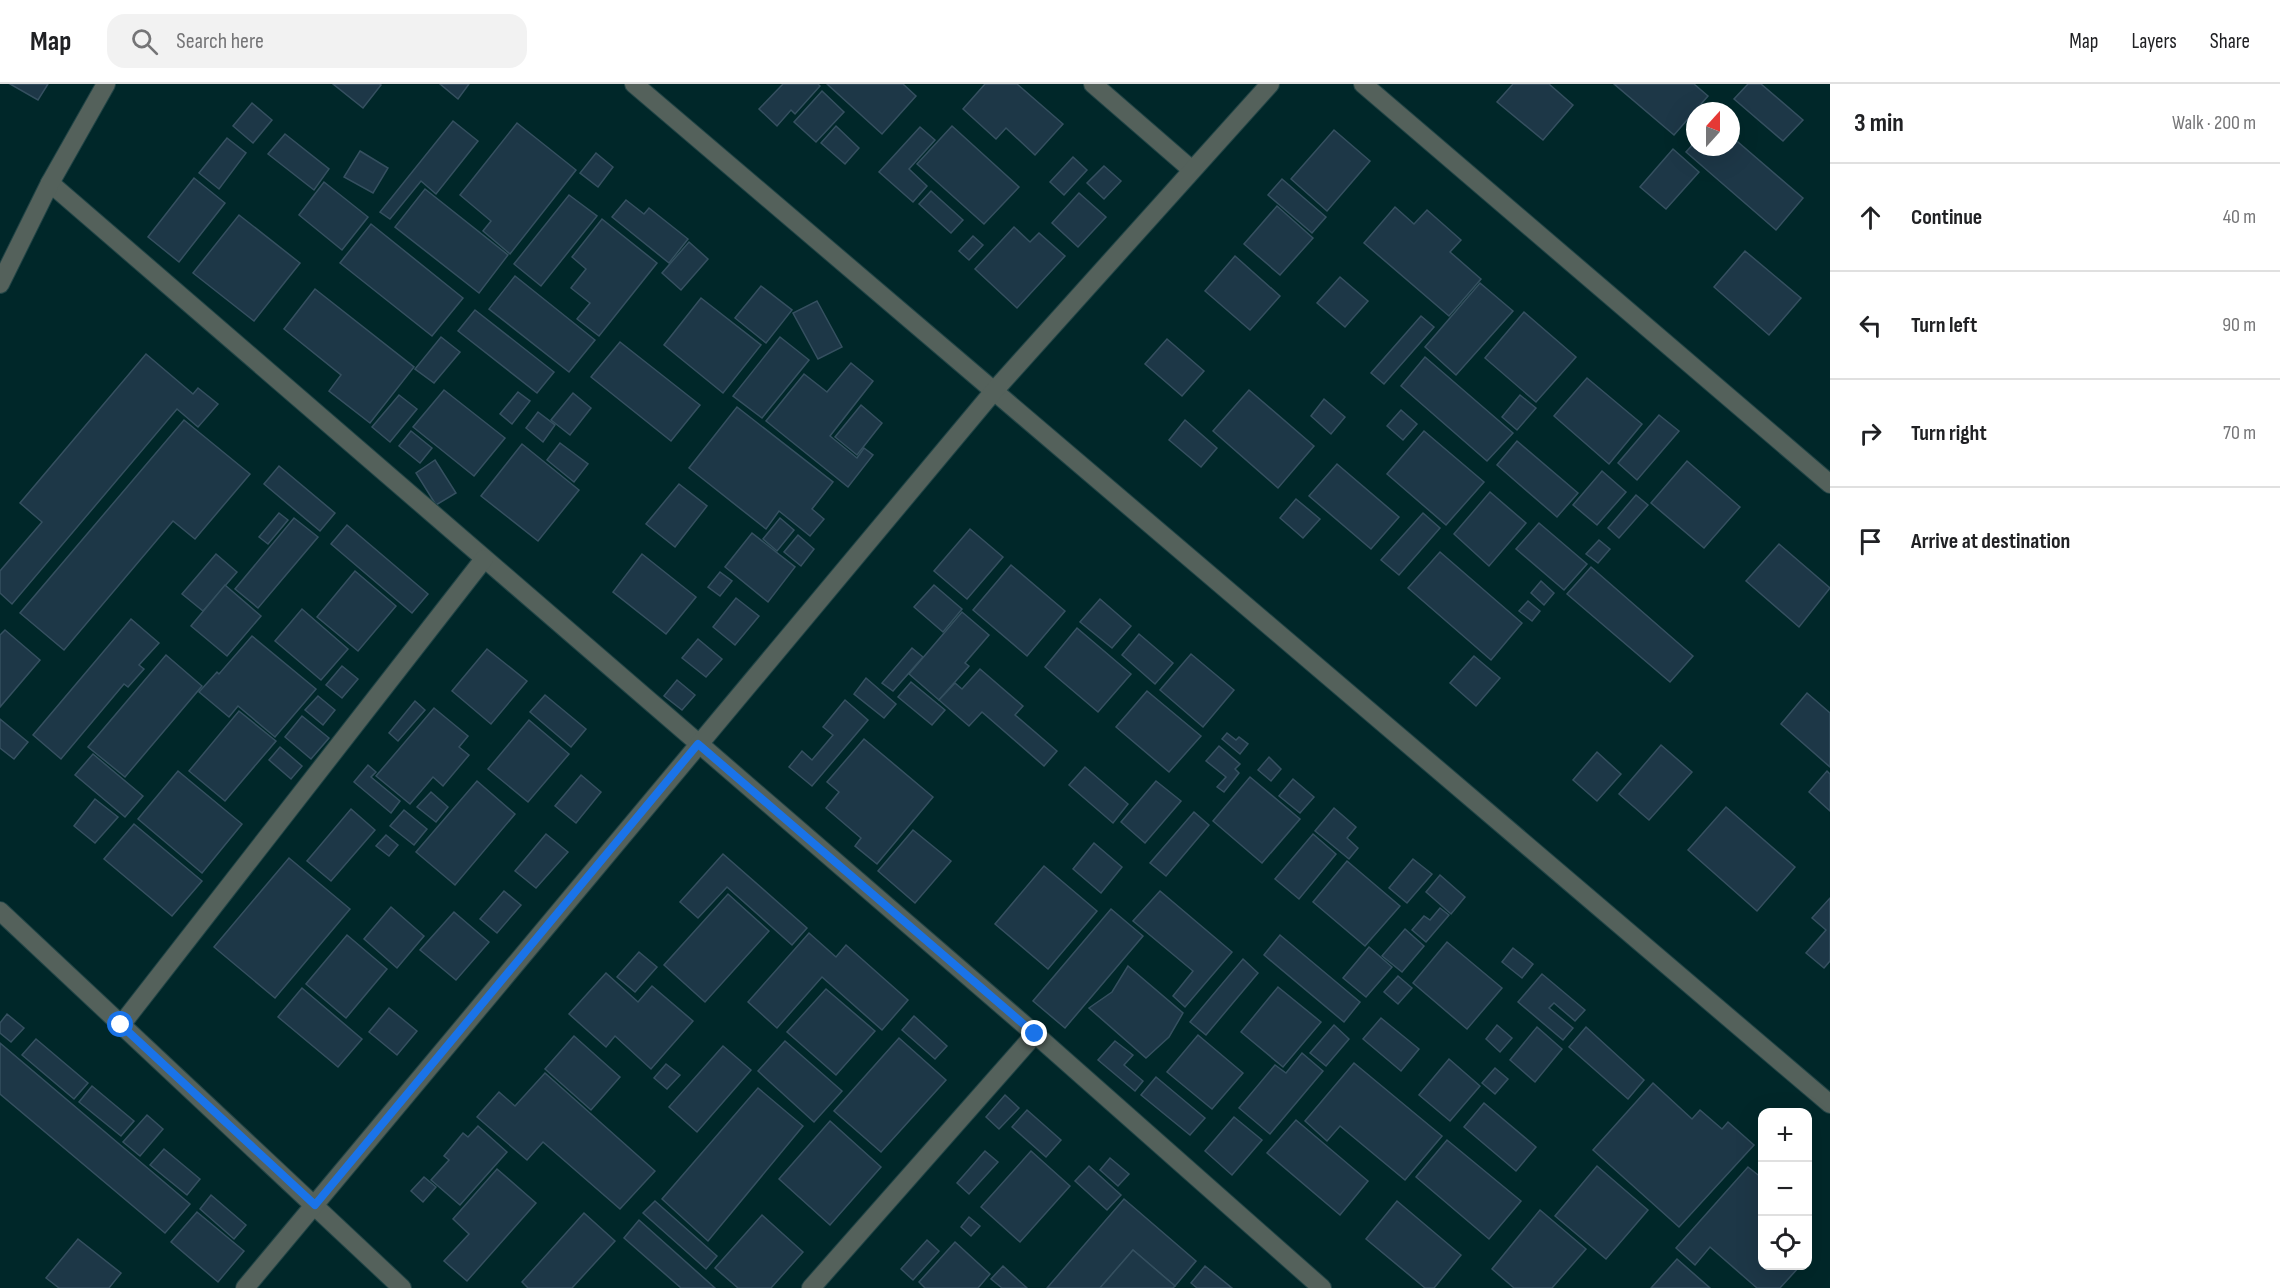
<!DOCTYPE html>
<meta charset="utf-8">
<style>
:root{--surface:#fff;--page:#f2f2f2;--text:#202124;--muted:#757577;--line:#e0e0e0}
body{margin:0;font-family:"Sofia Sans Condensed",sans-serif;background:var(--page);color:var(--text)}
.controls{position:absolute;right:18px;bottom:18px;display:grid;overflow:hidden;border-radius:12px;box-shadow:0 6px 24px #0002}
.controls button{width:54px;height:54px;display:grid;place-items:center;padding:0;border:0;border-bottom:2px solid var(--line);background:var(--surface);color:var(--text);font:30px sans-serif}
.compass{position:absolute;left:1686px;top:18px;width:54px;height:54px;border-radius:50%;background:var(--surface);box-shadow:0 6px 24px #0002;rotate:21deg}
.stop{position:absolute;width:18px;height:18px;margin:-14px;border:4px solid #1a73e8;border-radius:50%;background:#fff}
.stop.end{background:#1a73e8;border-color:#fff;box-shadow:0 2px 6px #0008}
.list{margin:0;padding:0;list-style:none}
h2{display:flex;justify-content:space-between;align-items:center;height:78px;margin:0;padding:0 24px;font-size:26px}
h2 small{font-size:20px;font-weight:400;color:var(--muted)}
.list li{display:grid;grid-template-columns:39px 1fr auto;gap:18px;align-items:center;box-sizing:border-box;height:108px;padding:0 24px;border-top:2px solid var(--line)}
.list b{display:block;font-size:22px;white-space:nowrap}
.list em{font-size:20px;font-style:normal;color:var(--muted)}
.icon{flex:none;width:33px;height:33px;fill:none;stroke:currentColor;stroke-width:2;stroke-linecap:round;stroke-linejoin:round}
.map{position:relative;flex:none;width:1830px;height:1204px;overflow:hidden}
header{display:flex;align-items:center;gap:36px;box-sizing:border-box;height:84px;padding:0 30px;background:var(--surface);border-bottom:2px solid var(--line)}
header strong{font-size:28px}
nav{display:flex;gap:33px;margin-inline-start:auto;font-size:21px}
.search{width:420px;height:54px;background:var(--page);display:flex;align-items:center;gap:15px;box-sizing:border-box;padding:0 21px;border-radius:18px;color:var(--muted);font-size:22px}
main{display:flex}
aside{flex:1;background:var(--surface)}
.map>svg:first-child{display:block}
.building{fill:#1d3747;stroke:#355060;stroke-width:1.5}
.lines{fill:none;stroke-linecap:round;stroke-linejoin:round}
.minor-casing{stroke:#204446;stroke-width:20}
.minor{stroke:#54615b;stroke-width:18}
.route{stroke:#1a73e8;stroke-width:8}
</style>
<header>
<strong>Map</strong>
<div class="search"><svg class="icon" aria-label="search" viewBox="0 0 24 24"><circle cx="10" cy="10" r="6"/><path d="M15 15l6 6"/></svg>Search here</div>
<nav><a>Map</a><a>Layers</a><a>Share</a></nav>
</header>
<main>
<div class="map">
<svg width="1830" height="1204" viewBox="0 0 1830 1204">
<rect width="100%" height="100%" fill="#002729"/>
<g class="building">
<path d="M10,0H48L38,16Z"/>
<path d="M333,0H379L381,1L363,24Z"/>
<path d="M440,0H469L458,15Z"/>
<path d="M783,0H818L820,2L795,30L791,26L777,42L759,25Z"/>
<path d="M827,0H903L916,12L882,50Z"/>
<path d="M985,0H1017L1063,40L1035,71L1006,44L996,55L963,25Z"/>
<path d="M1513,0H1549L1573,21L1543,56L1497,18Z"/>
<path d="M1614,0H1694L1708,12L1674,51Z"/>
<path d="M1748,0H1761L1803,36L1783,57L1734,15Z"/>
<path d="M822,7L844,28L816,58L794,38Z"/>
<path d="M252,19L272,36L253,59L233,42Z"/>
<path d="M453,37L478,57L436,110L421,97L390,135L380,128Z"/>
<path d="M517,39L576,86L510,170L483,147L491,137L460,111Z"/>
<path d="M836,42L859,64L845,80L821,59Z"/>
<path d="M952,42L1019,103L984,140L917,80Z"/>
<path d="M920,43L935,56L909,85L927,102L913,118L879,88Z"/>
<path d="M1334,46L1370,77L1327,127L1291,95Z"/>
<path d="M285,50L329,85L314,106L268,70Z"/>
<path d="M1731,52L1803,114L1776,146L1686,68L1695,58V63H1731Z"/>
<path d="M227,54L246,69L219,105L199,89Z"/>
<path d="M1673,65L1699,88L1666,125L1640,103Z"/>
<path d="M360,67L388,84L373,109L344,93Z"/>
<path d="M596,69L613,83L598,103L580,89Z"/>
<path d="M1073,73L1087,86L1064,111L1050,98Z"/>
<path d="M1104,82L1121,97L1104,115L1087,99Z"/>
<path d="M194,94L225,119L179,178L148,153Z"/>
<path d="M1282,95L1326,133L1312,149L1268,111Z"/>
<path d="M324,98L368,133L342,166L299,131Z"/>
<path d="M425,105L508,171L479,209L395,143Z"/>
<path d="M931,107L963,136L951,149L919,120Z"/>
<path d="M1079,109L1106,133L1078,163L1052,139Z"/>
<path d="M569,111L597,132L541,202L514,180Z"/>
<path d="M626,116L644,130L649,124L688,155L669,179L612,133Z"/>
<path d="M1277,122L1313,154L1280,191L1244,160Z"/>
<path d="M1395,123L1414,140L1427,126L1461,156L1450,168L1481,195L1449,232L1364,159Z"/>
<path d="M239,131L300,179L254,237L193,189Z"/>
<path d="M602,135L657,179L599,252L577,235L590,219L571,204L586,185L572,173Z"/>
<path d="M371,140L463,214L432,252L340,179Z"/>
<path d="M1014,143L1030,158L1039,149L1065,172L1017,224L975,185Z"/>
<path d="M973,152L983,161L969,176L959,167Z"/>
<path d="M689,158L708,175L681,206L662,189Z"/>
<path d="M1745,167L1801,214L1769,251L1714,203Z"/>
<path d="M1235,172L1280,212L1250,246L1205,207Z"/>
<path d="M515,192L595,256L569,288L489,225Z"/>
<path d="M1340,193L1368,217L1345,243L1317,219Z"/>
<path d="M1480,199L1513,227L1456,291L1425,263Z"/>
<path d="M761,202L792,226L766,259L735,234Z"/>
<path d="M315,205L414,283L370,339L329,307L341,291L284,245Z"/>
<path d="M701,214L761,261L723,309L664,261Z"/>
<path d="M817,217L842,263L818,275L793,229Z"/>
<path d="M475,226L554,288L537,309L458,247Z"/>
<path d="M1524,228L1576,273L1536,318L1485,274Z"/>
<path d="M1421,232L1434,243L1384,300L1371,289Z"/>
<path d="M441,253L460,268L434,299L415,285Z"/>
<path d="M780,253L809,276L762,334L733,312Z"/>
<path d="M1167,255L1204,287L1182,312L1145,280Z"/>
<path d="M620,258L700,321L671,357L591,293Z"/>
<path d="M146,270L193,310L198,304L218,320L198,343L177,325L12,520L0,509V487L42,438L20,419Z"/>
<path d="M1425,273L1513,349L1487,377L1401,302Z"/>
<path d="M851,279L873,297L830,352L857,374L864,364L873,371L848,403L766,337L804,290L827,308Z"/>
<path d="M1587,294L1642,340L1609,380L1554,332Z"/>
<path d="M444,306L505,354L474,392L413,343Z"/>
<path d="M1249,306L1314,362L1278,404L1213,347Z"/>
<path d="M518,308L530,317L512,340L500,330Z"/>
<path d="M573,309L591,324L570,351L551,336Z"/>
<path d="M399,311L417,325L390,358L372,343Z"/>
<path d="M1520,311L1536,324L1517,346L1502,333Z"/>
<path d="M1324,315L1345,333L1331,350L1311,332Z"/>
<path d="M861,321L882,339L857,371L835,353Z"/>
<path d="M737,323L833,398L812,425L824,435L810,452L779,427L766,445L689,384Z"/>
<path d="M1401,326L1417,340L1403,356L1387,342Z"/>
<path d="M538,328L555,341L543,358L526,344Z"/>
<path d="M1659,331L1679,347L1637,396L1618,379Z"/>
<path d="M184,336L250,390L195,455L173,437L64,566L20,529Z"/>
<path d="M1185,336L1217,364L1201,383L1169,356Z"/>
<path d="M411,347L432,364L420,379L399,362Z"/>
<path d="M1424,347L1484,398L1446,441L1387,390Z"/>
<path d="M1517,357L1578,409L1557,433L1497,381Z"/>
<path d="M560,359L588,380L574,398L547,376Z"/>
<path d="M522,360L579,406L538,457L481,412Z"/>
<path d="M435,376L456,409L436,421L416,389Z"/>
<path d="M1687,377L1740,423L1704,464L1651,419Z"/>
<path d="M1337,380L1399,433L1371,465L1309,412Z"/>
<path d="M279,382L335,429L320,447L264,400Z"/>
<path d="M1602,387L1626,408L1597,441L1573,421Z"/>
<path d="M679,400L707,422L675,463L646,440Z"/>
<path d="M1490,408L1526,439L1489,482L1454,450Z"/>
<path d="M1636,411L1648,421L1619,454L1608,444Z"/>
<path d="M1296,415L1320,435L1303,454L1280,434Z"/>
<path d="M279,429L288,436L268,460L259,453Z"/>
<path d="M1423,429L1440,444L1399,491L1381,476Z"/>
<path d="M294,434L318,453L258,524L235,505Z"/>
<path d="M780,434L794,446L777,467L763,455Z"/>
<path d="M1539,439L1587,480L1564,506L1516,465Z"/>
<path d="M347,441L428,510L412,529L331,460Z"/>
<path d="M970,445L1003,473L967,515L934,487Z"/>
<path d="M752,449L795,483L768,518L725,483Z"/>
<path d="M798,451L814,465L801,482L784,468Z"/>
<path d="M1599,456L1610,465L1598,479L1586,470Z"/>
<path d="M1779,460L1830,504L1799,543L1746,497Z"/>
<path d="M1440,468L1522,539L1491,576L1408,504Z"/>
<path d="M216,470L237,488L203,527L182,510Z"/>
<path d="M642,470L696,513L666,550L613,508Z"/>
<path d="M1011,481L1065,527L1027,572L973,526Z"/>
<path d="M1591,483L1693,572L1670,598L1567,510Z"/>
<path d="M355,487L396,522L358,567L317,533Z"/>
<path d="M720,488L732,497L720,512L708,503Z"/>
<path d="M1541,497L1554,509L1544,521L1531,509Z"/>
<path d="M225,501L261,532L227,572L191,542Z"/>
<path d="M934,501L962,525L943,548L914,523Z"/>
<path d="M736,514L759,532L735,561L713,543Z"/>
<path d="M1100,515L1131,542L1112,564L1080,538Z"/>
<path d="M1528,517L1540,527L1532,537L1519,527Z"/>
<path d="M302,525L348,565L321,596L275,557Z"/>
<path d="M962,528L989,551L965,579L969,582L939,616L909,590Z"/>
<path d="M131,535L159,559L139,581L144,585L128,603L124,600L61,675L33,651Z"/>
<path d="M1077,544L1131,590L1098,628L1045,583Z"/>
<path d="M5,546L40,576L0,623V551Z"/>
<path d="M1139,550L1173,579L1155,600L1122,571Z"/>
<path d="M252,552L316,605L275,653L238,622L229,633L199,608L217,588L219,590Z"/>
<path d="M698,555L722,575L706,593L682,574Z"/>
<path d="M912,564L923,573L893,607L882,599Z"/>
<path d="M487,565L527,597L491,640L452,607Z"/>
<path d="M1191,570L1234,606L1203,643L1160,606Z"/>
<path d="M166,571L202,602L125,693L88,663Z"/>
<path d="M1474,572L1500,594L1476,622L1450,599Z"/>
<path d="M342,582L358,595L342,614L326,601Z"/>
<path d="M980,585L1023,622L1015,631L1057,667L1044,682L982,628L969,642L939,616L955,599L962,605Z"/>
<path d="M866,594L896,620L884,634L854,610Z"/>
<path d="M677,596L695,611L682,626L664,612Z"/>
<path d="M911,598L945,626L932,641L898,613Z"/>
<path d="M1147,607L1201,652L1169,688L1116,643Z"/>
<path d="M1807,609L1830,629V683L1781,640Z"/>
<path d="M545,611L586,645L571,663L530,628Z"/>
<path d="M318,612L335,626L323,641L305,626Z"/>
<path d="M845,616L868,636L812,702L789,683L802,667L812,676L833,651L823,643Z"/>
<path d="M415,617L425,626L398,657L389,649Z"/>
<path d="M434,624L468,652L459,663L469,671L443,702L433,693L410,720L376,692Z"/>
<path d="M239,627L276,657L225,717L189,687Z"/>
<path d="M302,632L329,654L311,675L285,653Z"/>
<path d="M0,635L28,658L14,675L0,664Z"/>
<path d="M529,636L569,670L528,718L488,685Z"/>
<path d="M1227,649L1236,656L1239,653L1248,660L1240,670L1222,655Z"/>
<path d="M864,655L933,713L877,780L855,762L861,754L826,724L839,708L827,698Z"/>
<path d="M1661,661L1692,688L1649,736L1619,710Z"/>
<path d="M1219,662L1240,680L1235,685L1239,689L1224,708L1217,703L1226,693L1206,677Z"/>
<path d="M280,663L302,682L291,695L269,676Z"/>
<path d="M1597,668L1621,690L1597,717L1573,696Z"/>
<path d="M93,670L143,712L125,733L75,691Z"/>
<path d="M1269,673L1281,685L1271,697L1258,686Z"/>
<path d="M368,681L376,688L371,693L400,717L391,729L354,698Z"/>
<path d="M1085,683L1128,720L1113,739L1069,701Z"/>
<path d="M178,687L242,740L202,789L138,735Z"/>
<path d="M1827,687L1830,690V727L1809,708Z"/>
<path d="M581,691L601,708L576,739L555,722Z"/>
<path d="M1250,693L1300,735L1262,779L1213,737Z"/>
<path d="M1293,695L1314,713L1300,729L1279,712Z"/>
<path d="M477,697L515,730L455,801L416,768Z"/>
<path d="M1156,697L1181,717L1145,759L1121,738Z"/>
<path d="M431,708L448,723L436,738L417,723Z"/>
<path d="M95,715L118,733L95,759L74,742Z"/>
<path d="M1726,723L1795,783L1757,827L1688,766Z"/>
<path d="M1334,724L1356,743L1347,754L1358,764L1349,775L1315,747Z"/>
<path d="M351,725L375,746L331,797L307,777Z"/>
<path d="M404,726L427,745L414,761L390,742Z"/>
<path d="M1194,728L1209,741L1166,792L1150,779Z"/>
<path d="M134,740L202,797L172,832L104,775Z"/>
<path d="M913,746L951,777L915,819L878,787Z"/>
<path d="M546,750L568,768L536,804L515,787Z"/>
<path d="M1313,750L1336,770L1299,815L1275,795Z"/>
<path d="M386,751L398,761L389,772L376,762Z"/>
<path d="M1094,759L1122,783L1101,809L1073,785Z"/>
<path d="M723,770L807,844L792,861L727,803L698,834L680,818Z"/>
<path d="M289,774L350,825L275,914L214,863Z"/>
<path d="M1413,775L1432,790L1407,819L1389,804Z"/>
<path d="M1347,777L1400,822L1365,862L1313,818Z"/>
<path d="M1044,782L1097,827L1048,885L995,840Z"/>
<path d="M1440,791L1465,813L1451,830L1426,808Z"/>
<path d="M504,807L521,821L497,849L480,835Z"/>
<path d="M1160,807L1232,868L1185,923L1173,912L1193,887L1133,837Z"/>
<path d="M728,810L769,847L705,918L664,881Z"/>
<path d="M1830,814V877L1824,884L1806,869L1826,846L1812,834Z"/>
<path d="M391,823L424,852L397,884L364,855Z"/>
<path d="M1440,824L1449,831L1426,858L1412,846L1424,832L1430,836Z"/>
<path d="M1111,825L1143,852L1065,944L1033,917Z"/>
<path d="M454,828L489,858L456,896L420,866Z"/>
<path d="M1405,845L1424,862L1402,888L1382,872Z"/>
<path d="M809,849L836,873L846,861L908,916L882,946L822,893L777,944L748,918Z"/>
<path d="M347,851L387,885L346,934L306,900Z"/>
<path d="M1280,851L1360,918L1344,938L1264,871Z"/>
<path d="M1447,858L1502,904L1467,945L1413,899Z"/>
<path d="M1369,863L1392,883L1366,913L1343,894Z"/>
<path d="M1513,864L1533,880L1522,894L1502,878Z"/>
<path d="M639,868L657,883L635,908L617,893Z"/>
<path d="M1243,875L1258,889L1206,951L1190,938Z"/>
<path d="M1128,882L1183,929L1169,953L1146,974L1089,924L1112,908Z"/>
<path d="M606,889L638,918L652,902L693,937L651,985L615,952L606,963L569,930Z"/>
<path d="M1542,890L1585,926L1575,937L1554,919L1549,924L1573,944L1563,956L1518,918Z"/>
<path d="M1398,892L1412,904L1398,920L1384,908Z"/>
<path d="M1278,903L1321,938L1283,983L1241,948Z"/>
<path d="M302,904L362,955L338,983L278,933Z"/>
<path d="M826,905L875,947L836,991L787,948Z"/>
<path d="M389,924L417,947L397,971L369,948Z"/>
<path d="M7,930L24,944L11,958L0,949V939Z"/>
<path d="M914,932L947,962L935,975L902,946Z"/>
<path d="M1381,934L1419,965L1401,987L1363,955Z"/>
<path d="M1334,941L1349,955L1326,982L1310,969Z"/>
<path d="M1497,941L1512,954L1500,968L1486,955Z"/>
<path d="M1537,943L1562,965L1535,998L1510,976Z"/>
<path d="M1586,943L1644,996L1628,1015L1569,963Z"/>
<path d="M1198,951L1243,989L1212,1025L1167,988Z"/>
<path d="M574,952L620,993L591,1026L545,985Z"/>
<path d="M899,954L946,996L881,1068L834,1027Z"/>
<path d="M36,955L88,999L74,1015L22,971Z"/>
<path d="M785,957L842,1007L814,1038L758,987Z"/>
<path d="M1115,957L1133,971L1124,981L1143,997L1135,1007L1098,976Z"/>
<path d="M0,959L190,1120L165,1149L0,1010Z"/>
<path d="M723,962L751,986L697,1048L669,1023Z"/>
<path d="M1302,969L1323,987L1270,1050L1239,1024L1275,981L1286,989Z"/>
<path d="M1449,975L1480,1002L1450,1037L1419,1011Z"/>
<path d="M1354,979L1442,1052L1405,1096L1340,1042L1327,1057L1305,1037Z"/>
<path d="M666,980L680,991L667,1005L654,994Z"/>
<path d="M1495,984L1508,995L1495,1010L1482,999Z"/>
<path d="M545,989L655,1087L620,1125L543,1058L527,1076L477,1033L499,1008L515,1022Z"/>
<path d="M1156,993L1205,1034L1190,1051L1141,1011Z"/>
<path d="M1653,999L1692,1035L1700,1026L1722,1045L1728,1038L1754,1061L1679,1143L1593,1066Z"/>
<path d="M92,1002L134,1037L121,1052L79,1018Z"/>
<path d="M758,1004L803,1042L708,1157L662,1115Z"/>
<path d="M1005,1011L1019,1024L999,1045L986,1033Z"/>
<path d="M1484,1019L1536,1063L1516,1087L1464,1043Z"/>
<path d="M1027,1026L1061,1056L1046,1073L1012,1043Z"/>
<path d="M147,1031L163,1045L140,1072L123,1058Z"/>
<path d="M1234,1033L1262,1056L1232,1091L1205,1067Z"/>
<path d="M1296,1036L1368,1097L1340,1131L1267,1069Z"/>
<path d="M830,1037L881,1083L830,1141L779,1095Z"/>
<path d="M478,1042L507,1068L460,1121L431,1096L449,1076L444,1072L463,1049L468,1053Z"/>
<path d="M1447,1056L1521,1117L1489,1155L1416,1093Z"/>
<path d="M164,1065L200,1095L187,1111L150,1081Z"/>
<path d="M985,1067L998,1078L969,1110L957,1099Z"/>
<path d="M1031,1067L1070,1102L1020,1158L981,1123Z"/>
<path d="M1110,1074L1129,1090L1118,1102L1100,1086Z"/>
<path d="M1089,1082L1121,1111L1107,1126L1075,1097Z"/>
<path d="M1597,1082L1648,1126L1606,1175L1555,1132Z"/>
<path d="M1748,1083L1762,1094V1182H1800L1780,1204H1757L1710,1163L1695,1181L1676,1164Z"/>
<path d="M497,1085L536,1119L467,1197L444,1177L469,1150L453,1135Z"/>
<path d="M424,1093L436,1103L423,1118L411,1107Z"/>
<path d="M211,1111L246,1141L234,1155L200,1125Z"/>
<path d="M1124,1115L1196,1177L1175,1202L1133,1166L1100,1204H1047Z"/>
<path d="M655,1117L717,1172L706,1185L643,1129Z"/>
<path d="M1397,1117L1461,1171L1434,1204H1425L1366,1155Z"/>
<path d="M1540,1126L1586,1165L1552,1204H1514L1492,1185Z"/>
<path d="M197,1128L244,1167L218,1198L171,1158Z"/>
<path d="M584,1129L615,1157L572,1204H528L522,1198Z"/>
<path d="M762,1131L803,1168L771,1204H738L715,1184Z"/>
<path d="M969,1133L980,1142L971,1152L961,1143Z"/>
<path d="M639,1136L715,1204H681L624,1154Z"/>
<path d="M78,1155L121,1189L109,1204H59L46,1194Z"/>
<path d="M927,1156L939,1167L913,1196L901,1185Z"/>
<path d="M955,1158L990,1190L978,1204H925L919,1198Z"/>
<path d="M1133,1166L1175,1202L1173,1204H1100Z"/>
<path d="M1677,1175L1710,1204H1651Z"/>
<path d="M1003,1182L1027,1204H1002L991,1195Z"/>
<path d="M1205,1182L1232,1204H1197L1191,1199Z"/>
</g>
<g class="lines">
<g class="minor-casing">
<g id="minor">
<path d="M634,0L1830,1020"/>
<path d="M1093,0L1192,86"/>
<path d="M1363,0L1830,400"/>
<path d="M50,99L1035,950L1322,1204"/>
<path d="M0,200L50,99L106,0"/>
<path d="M0,827L402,1204"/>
<path d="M121,941L484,475"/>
<path d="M245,1204L994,307L1270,0"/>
<path d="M811,1204L1035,950"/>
</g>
</g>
<use href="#minor" class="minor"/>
</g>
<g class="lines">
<path class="route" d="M121,941L315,1121L698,660L1035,950"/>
</g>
</svg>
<div class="controls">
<button>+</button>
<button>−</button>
<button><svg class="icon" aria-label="locate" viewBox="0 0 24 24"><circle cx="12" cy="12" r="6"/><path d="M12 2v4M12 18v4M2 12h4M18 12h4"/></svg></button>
</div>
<svg class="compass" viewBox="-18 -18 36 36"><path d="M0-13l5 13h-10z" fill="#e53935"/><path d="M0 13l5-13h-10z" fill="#757577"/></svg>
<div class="stop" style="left:121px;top:941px"></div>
<div class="stop end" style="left:1035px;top:950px"></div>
</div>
<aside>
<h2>3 min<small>Walk · 200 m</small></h2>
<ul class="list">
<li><svg class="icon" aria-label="ahead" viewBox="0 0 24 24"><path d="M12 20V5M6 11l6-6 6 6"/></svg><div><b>Continue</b></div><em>40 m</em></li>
<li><svg class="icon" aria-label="left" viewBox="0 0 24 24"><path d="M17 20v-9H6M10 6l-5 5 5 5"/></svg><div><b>Turn left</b></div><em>90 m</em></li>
<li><svg class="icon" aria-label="right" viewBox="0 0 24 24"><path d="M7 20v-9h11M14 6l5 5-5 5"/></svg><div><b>Turn right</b></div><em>70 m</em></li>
<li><svg class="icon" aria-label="arrive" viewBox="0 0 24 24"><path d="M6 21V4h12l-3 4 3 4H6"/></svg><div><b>Arrive at destination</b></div></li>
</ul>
</aside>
</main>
